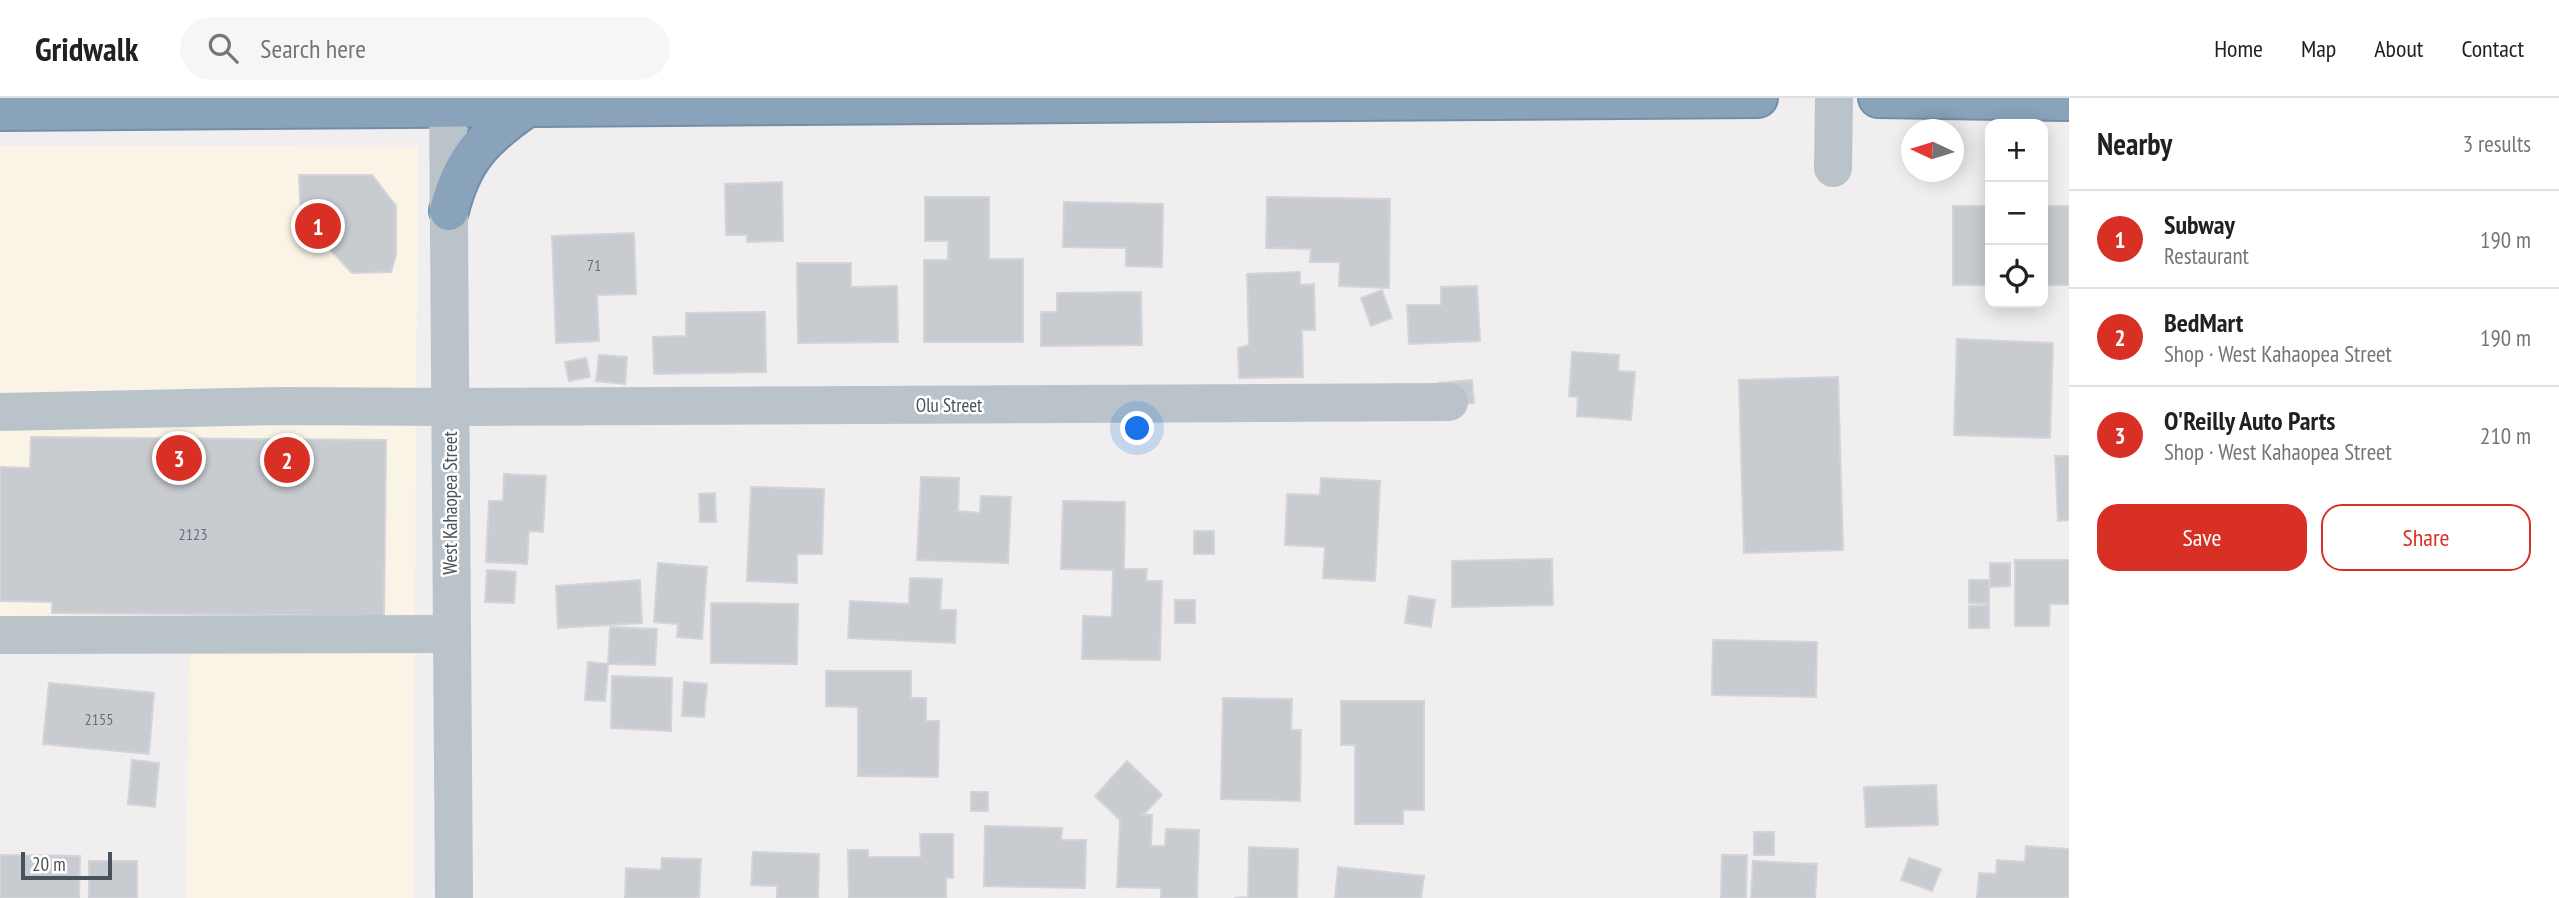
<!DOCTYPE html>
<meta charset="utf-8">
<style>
:root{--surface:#fff;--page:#f6f6f6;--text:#202124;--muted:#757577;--line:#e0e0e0;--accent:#d93025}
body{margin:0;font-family:"PT Sans Narrow",sans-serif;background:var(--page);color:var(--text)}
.controls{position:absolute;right:21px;top:21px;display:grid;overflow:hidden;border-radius:14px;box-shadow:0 4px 18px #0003}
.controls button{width:63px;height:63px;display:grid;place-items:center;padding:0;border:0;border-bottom:2px solid var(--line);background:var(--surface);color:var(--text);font:35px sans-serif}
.compass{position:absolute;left:1901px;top:21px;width:63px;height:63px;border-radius:50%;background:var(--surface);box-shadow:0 4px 18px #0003;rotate:274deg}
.scale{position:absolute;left:21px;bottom:18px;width:91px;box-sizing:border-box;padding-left:7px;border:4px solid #47525a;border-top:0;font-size:19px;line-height:24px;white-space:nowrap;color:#47525a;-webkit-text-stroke:5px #fff;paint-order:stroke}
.you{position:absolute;left:1138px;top:331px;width:24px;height:24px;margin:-18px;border:5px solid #fff;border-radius:50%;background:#1a73e8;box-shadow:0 0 0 10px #1a73e833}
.badge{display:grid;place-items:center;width:46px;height:46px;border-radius:50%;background:var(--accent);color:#fff;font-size:23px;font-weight:700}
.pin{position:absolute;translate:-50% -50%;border:4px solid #fff;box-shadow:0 2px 7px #0006}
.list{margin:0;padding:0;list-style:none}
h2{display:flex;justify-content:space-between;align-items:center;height:91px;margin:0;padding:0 28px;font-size:30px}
h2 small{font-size:23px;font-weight:400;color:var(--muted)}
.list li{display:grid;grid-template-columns:46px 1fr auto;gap:21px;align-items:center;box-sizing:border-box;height:98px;padding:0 28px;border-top:2px solid var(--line)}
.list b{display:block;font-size:26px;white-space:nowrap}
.list p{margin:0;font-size:23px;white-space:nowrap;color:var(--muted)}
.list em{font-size:23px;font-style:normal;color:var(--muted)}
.actions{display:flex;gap:14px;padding:21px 28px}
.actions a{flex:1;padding:16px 0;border:2px solid var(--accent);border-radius:21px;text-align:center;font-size:24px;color:var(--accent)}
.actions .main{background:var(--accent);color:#fff}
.icon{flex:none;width:38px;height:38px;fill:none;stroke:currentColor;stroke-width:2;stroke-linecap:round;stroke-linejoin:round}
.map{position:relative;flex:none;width:2069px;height:800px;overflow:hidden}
header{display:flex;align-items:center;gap:42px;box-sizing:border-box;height:98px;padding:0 35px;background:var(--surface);border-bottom:2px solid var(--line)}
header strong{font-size:33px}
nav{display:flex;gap:38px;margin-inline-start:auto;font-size:24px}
.search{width:490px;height:63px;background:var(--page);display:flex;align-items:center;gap:18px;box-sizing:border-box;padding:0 24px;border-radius:38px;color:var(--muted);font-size:26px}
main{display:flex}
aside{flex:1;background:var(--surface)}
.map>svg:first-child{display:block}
.commercial{fill:#faf4e7}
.building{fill:#c8cbd0;stroke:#d2d4d9;stroke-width:2}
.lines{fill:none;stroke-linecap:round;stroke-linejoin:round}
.highway-casing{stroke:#738ea6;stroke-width:42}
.minor{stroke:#bac3ca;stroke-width:38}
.highway{stroke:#88a3ba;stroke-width:38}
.labels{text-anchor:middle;stroke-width:5;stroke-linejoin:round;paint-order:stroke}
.number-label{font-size:16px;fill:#677078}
.street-label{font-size:19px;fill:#47525a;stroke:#fff}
</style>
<header>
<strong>Gridwalk</strong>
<div class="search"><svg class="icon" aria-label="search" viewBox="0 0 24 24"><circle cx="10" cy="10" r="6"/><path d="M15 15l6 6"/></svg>Search here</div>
<nav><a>Home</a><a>Map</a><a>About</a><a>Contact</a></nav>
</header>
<main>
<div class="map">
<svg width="2069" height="800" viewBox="0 0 2069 800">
<rect width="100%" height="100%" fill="#f0eeee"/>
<path class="commercial" d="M0,48L418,49L413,800H186L189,555L0,553Z"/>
<g class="building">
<path d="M299,77H372L396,108V157L391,174L352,175L301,121Z"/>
<path d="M782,84L783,143L747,144V137H726L725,86Z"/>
<path d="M925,99H989V161H1023V244H924V162H948V143H925Z"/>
<path d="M1267,99L1390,101L1389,190L1339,188L1340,164H1310L1311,151L1266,150Z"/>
<path d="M1064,104L1163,106L1162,169L1126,168V150L1063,149Z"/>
<rect x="1953" y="108" width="37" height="79"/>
<rect x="2043" y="108" width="26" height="79"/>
<path d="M634,135L636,196L597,197L599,243L556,245L552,138Z"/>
<path d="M797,165H851V189L897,188L898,244L798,245Z"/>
<path d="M1300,174V187L1314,186L1315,232H1302L1303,279L1239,280L1238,250L1249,247L1247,176Z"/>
<path d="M1477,188L1480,243L1409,246L1407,207H1441V189Z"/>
<path d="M1382,192L1392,220L1371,228L1361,200Z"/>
<path d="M1141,194L1142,247L1041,248V214H1057V195Z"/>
<path d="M765,214L766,274L654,276L653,239L686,238V215Z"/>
<path d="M1957,241L2053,245L2050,340L1954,337Z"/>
<path d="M1572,254L1619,257L1618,273L1635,274L1631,322L1577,318L1578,299L1569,298Z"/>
<path d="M599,257L627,259L625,286L596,283Z"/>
<path d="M586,260L590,279L569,283L565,264Z"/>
<path d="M1838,279L1843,452L1744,455L1739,282Z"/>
<path d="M1472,282L1474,305L1439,308L1438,285Z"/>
<path d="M31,339L386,342L384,518L52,515V504L0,503V369L30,370Z"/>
<path d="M2055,358H2069V422L2058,423Z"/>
<path d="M504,376L546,378L543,434L529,433L527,466L486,464L489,403H503Z"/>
<path d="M921,379L959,380L958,413L980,415L981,398L1011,399L1008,465L917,462Z"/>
<path d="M1321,380L1380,383L1375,483L1323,480L1325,449L1285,447L1287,396L1320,397Z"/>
<path d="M751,389L824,391L822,456H797V485L747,483Z"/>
<path d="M715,395L716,424H700L699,396Z"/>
<path d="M1063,403L1125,404L1124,471H1147L1146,483H1162L1160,562L1082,561L1083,518L1112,519L1113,472L1061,471Z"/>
<rect x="1194" y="433" width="20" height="23"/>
<path d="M1552,461L1553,507L1452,509V463Z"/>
<path d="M2015,462H2069V506H2050L2049,528H2015Z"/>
<path d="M658,465L707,469L702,541L677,539L678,526L654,524Z"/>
<path d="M1990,465H2010V488L1990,489Z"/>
<path d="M487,472L516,474L514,505L485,504Z"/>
<path d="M910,480L942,481L940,512H956L955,545L848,540L850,503L909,506Z"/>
<path d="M640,482L642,525L558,530L556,488Z"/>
<rect x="1969" y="482" width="20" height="23"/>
<path d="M1409,498L1435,502L1431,529L1405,525Z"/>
<rect x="1175" y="502" width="20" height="23"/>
<path d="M711,505L798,506L797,566L711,565Z"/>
<path d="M1989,507V530H1969V508Z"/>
<path d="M610,529L657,531L655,567L608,566Z"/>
<path d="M1713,542L1817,544L1816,599L1712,597Z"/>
<path d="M588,564L608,566L605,603L585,602Z"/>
<path d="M826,573H911V600H926V623H939L938,679L858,678V609L826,608Z"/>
<path d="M612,578L672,580L671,633L611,630Z"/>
<path d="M684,584L707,586L704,619L682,618Z"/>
<path d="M49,585L154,595L149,656L43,646Z"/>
<path d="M1223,600L1292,601L1291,632H1301L1300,703L1221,701Z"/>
<path d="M1341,603H1424V712H1403V726H1355V647H1341Z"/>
<path d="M132,662L159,665L155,709L128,706Z"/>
<path d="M1127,663L1162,697L1143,717H1152L1151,748H1165L1166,731L1199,732L1197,800H1161V790L1117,789L1120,722L1095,698Z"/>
<path d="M1936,687L1938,727L1866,729L1864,689Z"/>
<rect x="971" y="694" width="17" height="19"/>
<path d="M985,728L1062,730L1061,742H1086L1085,790L984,788Z"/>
<rect x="1754" y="734" width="20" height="23"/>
<path d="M920,736H953V780H946V800H849L848,752H868V759H921Z"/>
<path d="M2026,748L2069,751V800H1977L1979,775L1996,776L1997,762L2025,764Z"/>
<path d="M1249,749L1298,751L1297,800H1234L1248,799Z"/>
<path d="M753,754L819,756L818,800H777V788L751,787Z"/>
<path d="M0,757L80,758L79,800H0Z"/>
<path d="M1722,757H1747L1746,800H1721Z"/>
<path d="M662,760L701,761L699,800H625L626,770L661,772Z"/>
<path d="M1909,760L1941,771L1932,793L1901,782Z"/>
<rect x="89" y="763" width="48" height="37"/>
<path d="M1753,763L1817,766L1815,800H1751Z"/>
<path d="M1338,769L1424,778L1421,800H1335Z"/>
</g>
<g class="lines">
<g class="highway-casing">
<g id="highway">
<path d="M1878,0L2069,3"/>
<path d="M0,13L1758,0"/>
<path d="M449,113C462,61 483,40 526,10"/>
</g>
</g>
<g class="minor">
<path d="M448,0L454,800"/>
<path d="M1833,70L1834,0"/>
<path d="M0,314L283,308L450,309L1449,304"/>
<path d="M0,537L451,536"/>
</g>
<use href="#highway" class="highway"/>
</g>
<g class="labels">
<g class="number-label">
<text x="594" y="173">71</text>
<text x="193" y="442">2123</text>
<text x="99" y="627">2155</text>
</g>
<g class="street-label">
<text x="949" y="314">Olu Street</text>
<text transform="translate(450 405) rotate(-90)" y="7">West Kahaopea Street</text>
</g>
</g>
</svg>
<div class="controls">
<button>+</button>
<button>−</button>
<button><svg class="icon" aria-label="locate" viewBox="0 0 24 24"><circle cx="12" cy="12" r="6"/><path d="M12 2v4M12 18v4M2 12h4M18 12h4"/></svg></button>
</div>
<svg class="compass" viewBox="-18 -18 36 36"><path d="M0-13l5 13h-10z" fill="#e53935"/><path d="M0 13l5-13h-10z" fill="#757577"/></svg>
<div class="scale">20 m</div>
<div class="you"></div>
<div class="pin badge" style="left:318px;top:128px">1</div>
<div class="pin badge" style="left:287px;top:362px">2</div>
<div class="pin badge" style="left:179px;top:360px">3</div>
</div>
<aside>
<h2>Nearby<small>3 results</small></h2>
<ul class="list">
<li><span class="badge">1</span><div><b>Subway</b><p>Restaurant</p></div><em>190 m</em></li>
<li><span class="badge">2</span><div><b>BedMart</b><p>Shop · West Kahaopea Street</p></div><em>190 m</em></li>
<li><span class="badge">3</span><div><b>O'Reilly Auto Parts</b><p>Shop · West Kahaopea Street</p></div><em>210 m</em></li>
</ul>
<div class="actions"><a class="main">Save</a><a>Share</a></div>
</aside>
</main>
